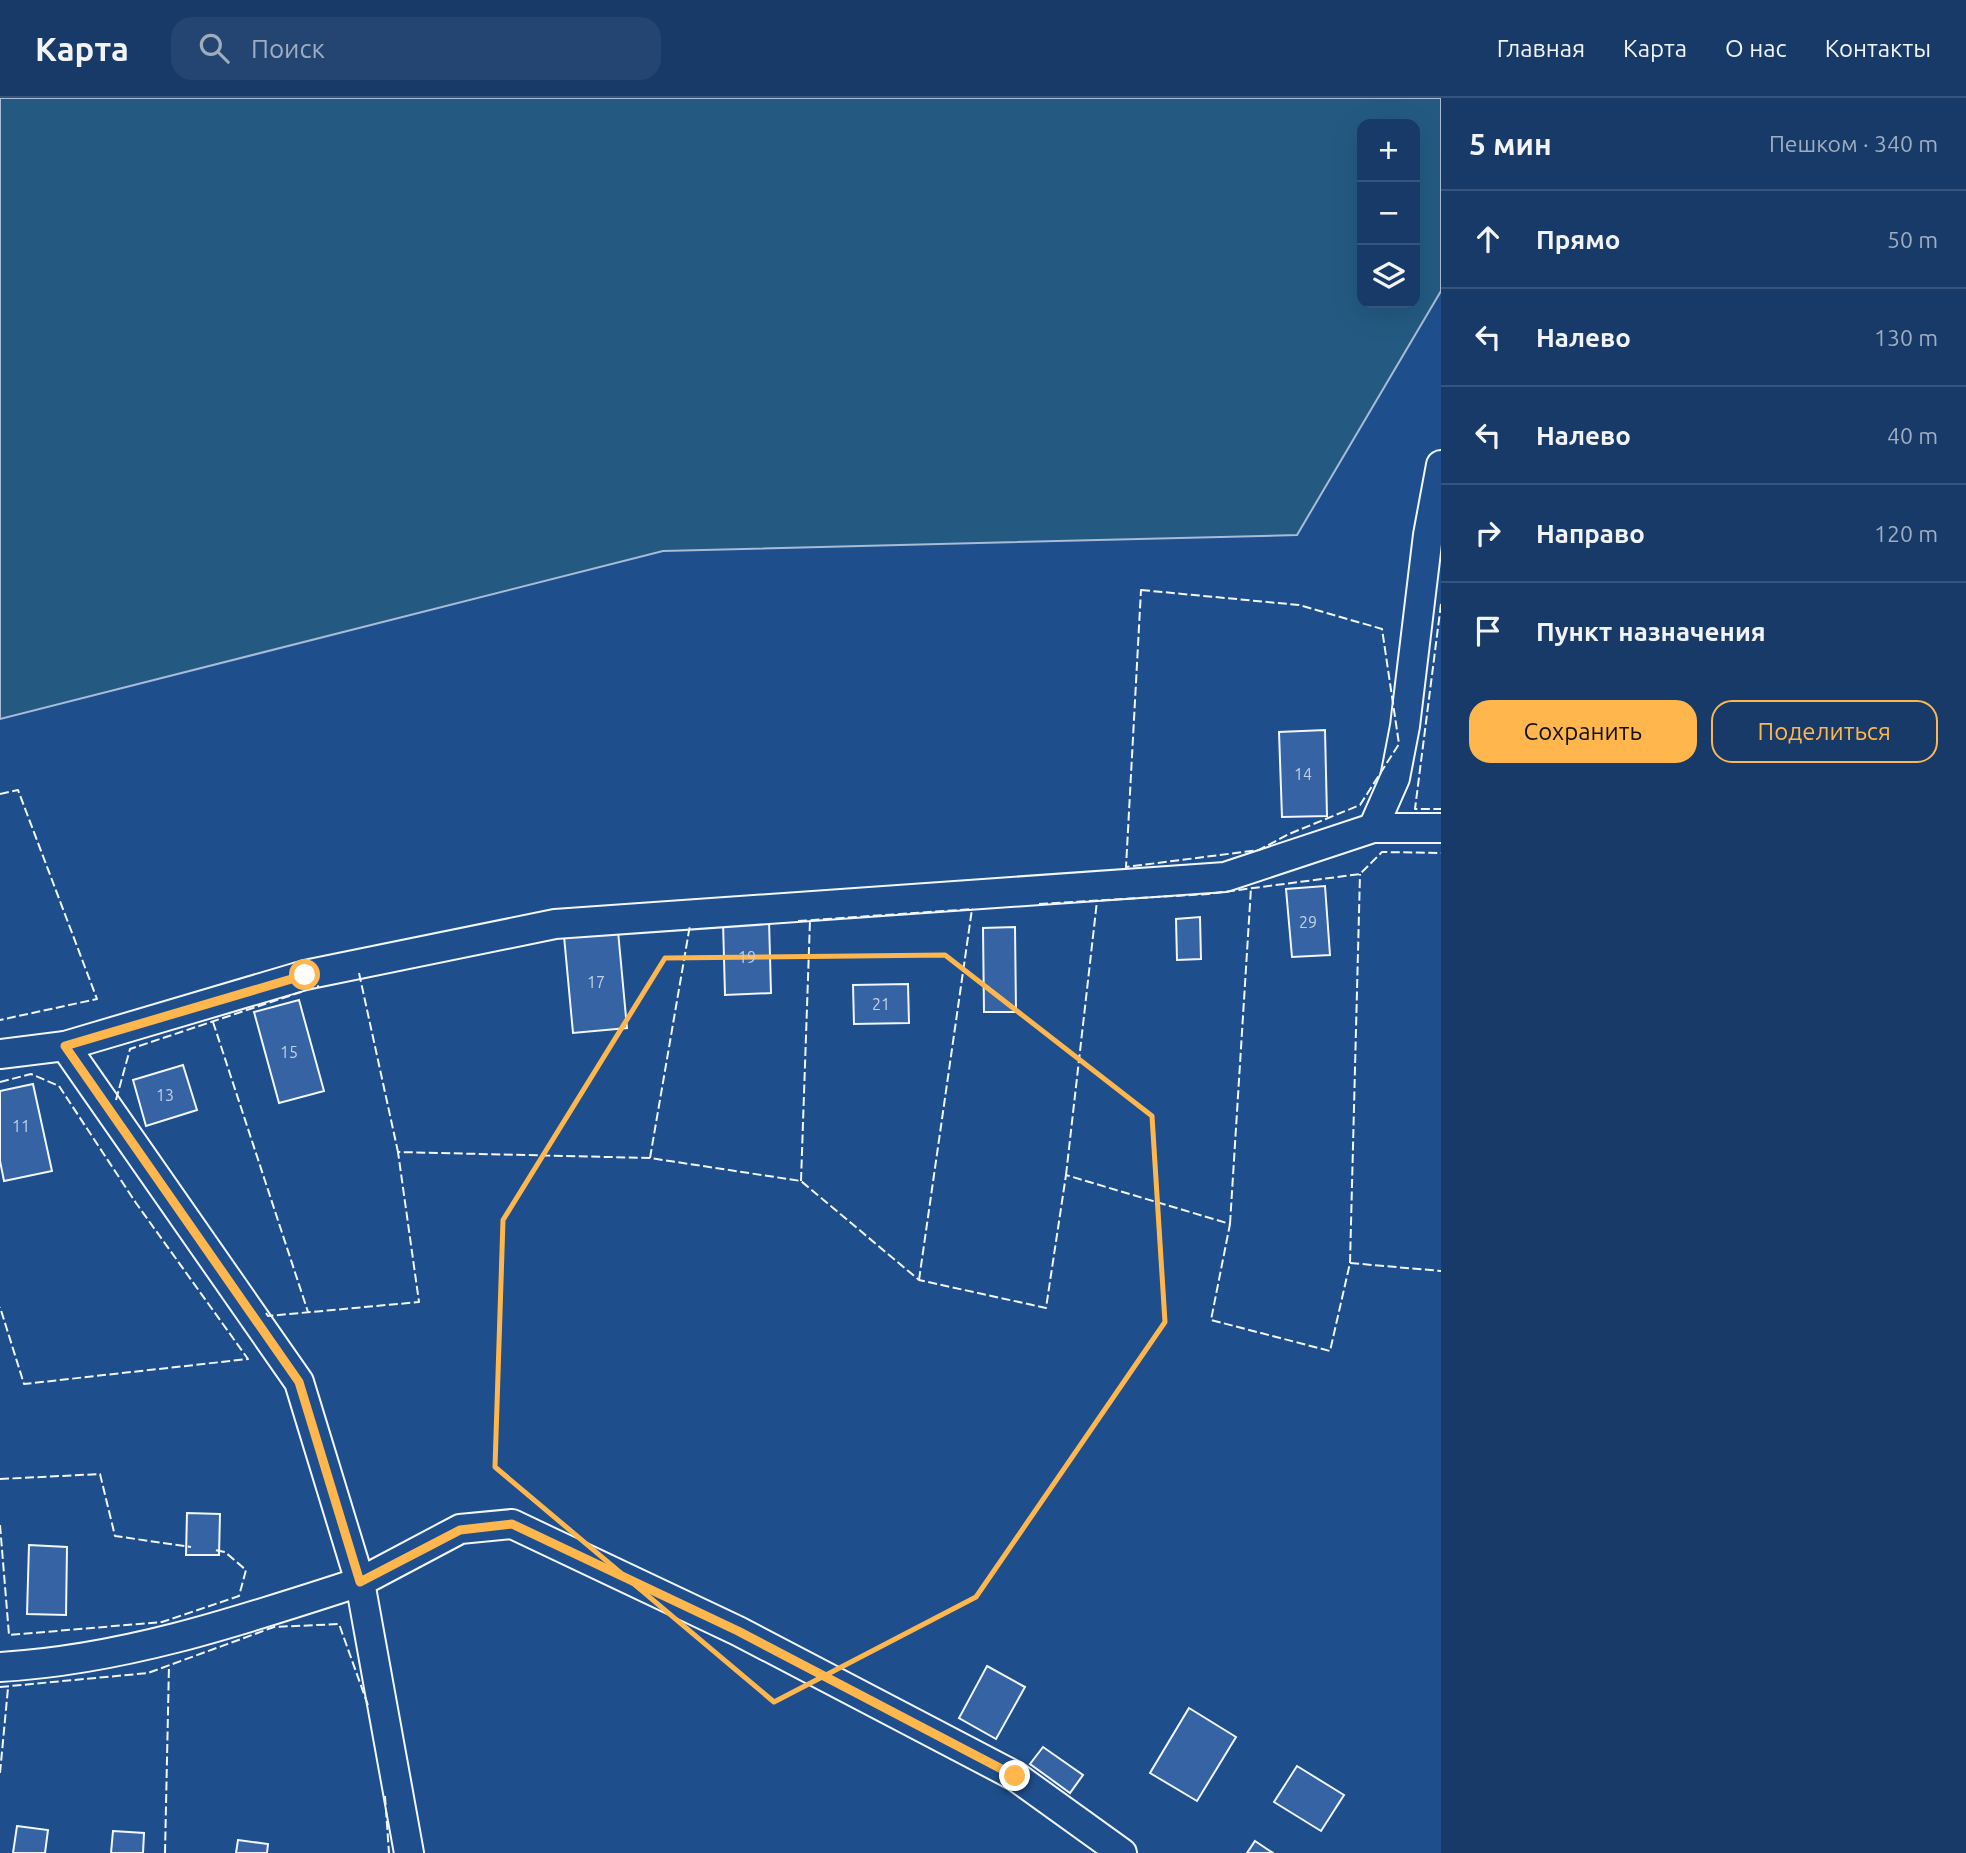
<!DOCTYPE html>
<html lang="ru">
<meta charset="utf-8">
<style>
:root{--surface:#173a69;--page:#244571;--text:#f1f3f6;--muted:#9eadc0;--line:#36547d;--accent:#ffb74d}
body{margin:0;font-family:Ubuntu,sans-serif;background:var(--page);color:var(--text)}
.controls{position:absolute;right:21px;top:21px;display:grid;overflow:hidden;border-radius:14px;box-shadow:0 7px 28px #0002}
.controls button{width:63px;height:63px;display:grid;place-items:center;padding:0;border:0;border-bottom:2px solid var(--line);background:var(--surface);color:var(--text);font:35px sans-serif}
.stop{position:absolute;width:21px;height:21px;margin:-16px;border:5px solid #ffb74d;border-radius:50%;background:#fff}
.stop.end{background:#ffb74d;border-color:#fff;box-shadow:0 2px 7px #0008}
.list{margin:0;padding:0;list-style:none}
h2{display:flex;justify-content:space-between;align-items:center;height:91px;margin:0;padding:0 28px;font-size:30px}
h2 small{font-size:23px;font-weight:400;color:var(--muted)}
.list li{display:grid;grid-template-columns:46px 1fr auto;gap:21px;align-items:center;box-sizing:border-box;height:98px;padding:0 28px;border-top:2px solid var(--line)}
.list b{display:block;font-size:26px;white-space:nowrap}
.list em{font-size:23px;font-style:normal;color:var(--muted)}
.actions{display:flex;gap:14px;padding:21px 28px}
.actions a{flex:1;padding:16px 0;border:2px solid var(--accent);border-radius:21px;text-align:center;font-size:24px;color:var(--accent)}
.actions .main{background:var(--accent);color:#111}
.icon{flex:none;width:38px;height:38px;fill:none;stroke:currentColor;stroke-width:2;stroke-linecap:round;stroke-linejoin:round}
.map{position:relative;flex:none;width:1441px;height:1755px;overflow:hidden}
header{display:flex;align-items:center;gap:42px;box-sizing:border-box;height:98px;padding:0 35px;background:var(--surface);border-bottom:2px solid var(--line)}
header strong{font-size:33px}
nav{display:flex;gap:38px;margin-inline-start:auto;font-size:24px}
.search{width:490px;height:63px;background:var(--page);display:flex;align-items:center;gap:18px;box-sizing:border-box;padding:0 24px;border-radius:21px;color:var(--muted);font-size:26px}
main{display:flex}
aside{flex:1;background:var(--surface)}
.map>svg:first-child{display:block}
.green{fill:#245a82;stroke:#a8bbd7;stroke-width:2;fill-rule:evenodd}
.building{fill:#3563a3;stroke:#f2f6ff;stroke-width:2}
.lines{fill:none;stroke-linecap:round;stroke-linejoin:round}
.minor-casing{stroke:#f2f6ff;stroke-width:32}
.minor{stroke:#1f4e8c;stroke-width:28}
.fence{stroke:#f2f6ff;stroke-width:2;stroke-dasharray:9 3.5;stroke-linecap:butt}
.route{stroke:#ffb74d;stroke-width:9}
.marked{fill:none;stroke:#ffb74d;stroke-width:5;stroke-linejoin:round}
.labels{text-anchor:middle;stroke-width:5;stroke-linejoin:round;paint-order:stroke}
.number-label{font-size:16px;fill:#c3d1e8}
</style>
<header>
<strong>Карта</strong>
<div class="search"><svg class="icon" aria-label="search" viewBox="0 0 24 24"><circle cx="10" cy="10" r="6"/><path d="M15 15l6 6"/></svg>Поиск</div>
<nav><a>Главная</a><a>Карта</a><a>О нас</a><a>Контакты</a></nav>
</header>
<main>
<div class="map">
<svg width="1441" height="1755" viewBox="0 0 1441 1755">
<rect width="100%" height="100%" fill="#1f4e8c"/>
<path class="green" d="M0,0H1441V193L1297,437L663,453L0,621ZM1362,26H1415V205H1362Z"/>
<g class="building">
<path d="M1325,632L1327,718L1282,719L1279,634Z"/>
<path d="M1325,788L1330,857L1292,859L1286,791Z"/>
<path d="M1200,819L1201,861L1177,862L1176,821Z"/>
<path d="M769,822L771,895L725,897L723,824Z"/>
<path d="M1015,829L1016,914H984L983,830Z"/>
<path d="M618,833L627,930L573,935L564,838Z"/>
<path d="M908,886L909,925L854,926L853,887Z"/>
<path d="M299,902L324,993L279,1005L254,914Z"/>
<path d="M183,967L197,1012L146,1028L133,982Z"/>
<path d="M33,986L52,1073L4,1083L0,1063V993Z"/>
<path d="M187,1415L220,1416L219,1457H186Z"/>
<path d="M29,1447L67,1449L66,1517L27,1516Z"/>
<path d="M987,1568L1025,1589L996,1641L959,1620Z"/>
<path d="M1189,1610L1236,1639L1197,1703L1150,1675Z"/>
<path d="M1043,1649L1083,1677L1070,1695L1030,1666Z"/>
<path d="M1297,1668L1344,1697L1321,1733L1274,1704Z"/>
<path d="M17,1728L48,1732L45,1755H13Z"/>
<path d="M113,1733L144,1735L143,1755H111Z"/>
<path d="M238,1742L268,1746L267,1755H236Z"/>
<path d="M1255,1743L1273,1755H1247Z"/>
</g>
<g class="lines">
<g class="minor-casing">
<g id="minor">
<path d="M1373,730L1395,680L1405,628L1428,437L1441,367"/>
<path d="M65,948L299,1284L360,1484L460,1431L512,1426L738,1533L1015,1678L1122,1755"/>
<path d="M0,956L65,948L305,877L555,826L1225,779L1373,730H1441"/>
<path d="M0,1569C124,1562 243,1522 360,1484L409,1755"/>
</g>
</g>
<use href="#minor" class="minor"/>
<g class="fence">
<path d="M1141,492L1299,507L1382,531L1399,646L1360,707L1289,736L1259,752L1126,769Z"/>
<path d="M1441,506L1415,711H1441"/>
<path d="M0,696L18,692L97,901L0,922"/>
<path d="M1039,806L1208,796L1360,776L1382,754L1441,755"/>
<path d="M798,823L973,811"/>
<path d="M359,875L398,1054"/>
<path d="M213,924L308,1214"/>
<path d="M0,984L31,976L59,988L136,1105L248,1261L24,1286L0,1209"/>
<path d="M116,1002L130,951L319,888"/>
<path d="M650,1060L690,827"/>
<path d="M1066,1077L1097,803"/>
<path d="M801,1083L810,822"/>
<path d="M1230,1126L1251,790"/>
<path d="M1350,1165L1360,776"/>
<path d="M919,1182L972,811"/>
<path d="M266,1215L268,1218L419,1204L398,1054L650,1060L801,1083L919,1182L1046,1210L1066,1077L1230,1126L1211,1222L1330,1253L1350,1165L1441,1173"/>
<path d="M0,1381L100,1376L115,1438L191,1449"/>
<path d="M0,1427L9,1537L162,1524L239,1498L246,1472L225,1454L215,1452"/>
<path d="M0,1589L148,1575L274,1529L339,1526L369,1610"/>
<path d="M0,1675L8,1590"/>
<path d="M385,1698L389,1755"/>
<path d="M165,1755L169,1567"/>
</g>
</g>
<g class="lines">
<path class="route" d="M305,877L65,948L299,1284L360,1484L460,1432L512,1426L738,1533L1015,1678"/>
</g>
<path class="marked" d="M945,857L1152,1018L1165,1224L976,1499L774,1604L495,1369L503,1122L665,860Z"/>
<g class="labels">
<g class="number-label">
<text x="1303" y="682">14</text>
<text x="1308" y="830">29</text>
<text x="747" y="865">19</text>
<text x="596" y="890">17</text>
<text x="881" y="912">21</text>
<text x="289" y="960">15</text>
<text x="165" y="1003">13</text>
<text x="21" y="1034">11</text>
</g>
</g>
</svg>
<div class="controls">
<button>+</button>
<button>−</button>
<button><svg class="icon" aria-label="layers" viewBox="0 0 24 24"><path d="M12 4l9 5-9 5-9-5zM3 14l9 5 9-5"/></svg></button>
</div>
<div class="stop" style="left:305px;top:877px"></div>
<div class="stop end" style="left:1015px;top:1678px"></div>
</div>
<aside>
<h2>5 мин<small>Пешком · 340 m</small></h2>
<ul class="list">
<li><svg class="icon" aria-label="ahead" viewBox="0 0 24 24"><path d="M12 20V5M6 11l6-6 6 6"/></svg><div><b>Прямо</b></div><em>50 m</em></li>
<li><svg class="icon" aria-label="left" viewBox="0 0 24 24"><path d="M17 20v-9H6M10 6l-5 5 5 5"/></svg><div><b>Налево</b></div><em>130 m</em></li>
<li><svg class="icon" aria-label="left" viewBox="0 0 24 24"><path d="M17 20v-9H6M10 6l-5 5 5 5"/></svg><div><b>Налево</b></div><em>40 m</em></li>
<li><svg class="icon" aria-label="right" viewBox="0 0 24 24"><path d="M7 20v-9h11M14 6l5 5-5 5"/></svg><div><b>Направо</b></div><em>120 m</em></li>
<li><svg class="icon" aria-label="arrive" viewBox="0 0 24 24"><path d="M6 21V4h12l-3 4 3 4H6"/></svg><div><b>Пункт назначения</b></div></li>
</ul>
<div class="actions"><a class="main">Сохранить</a><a>Поделиться</a></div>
</aside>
</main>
